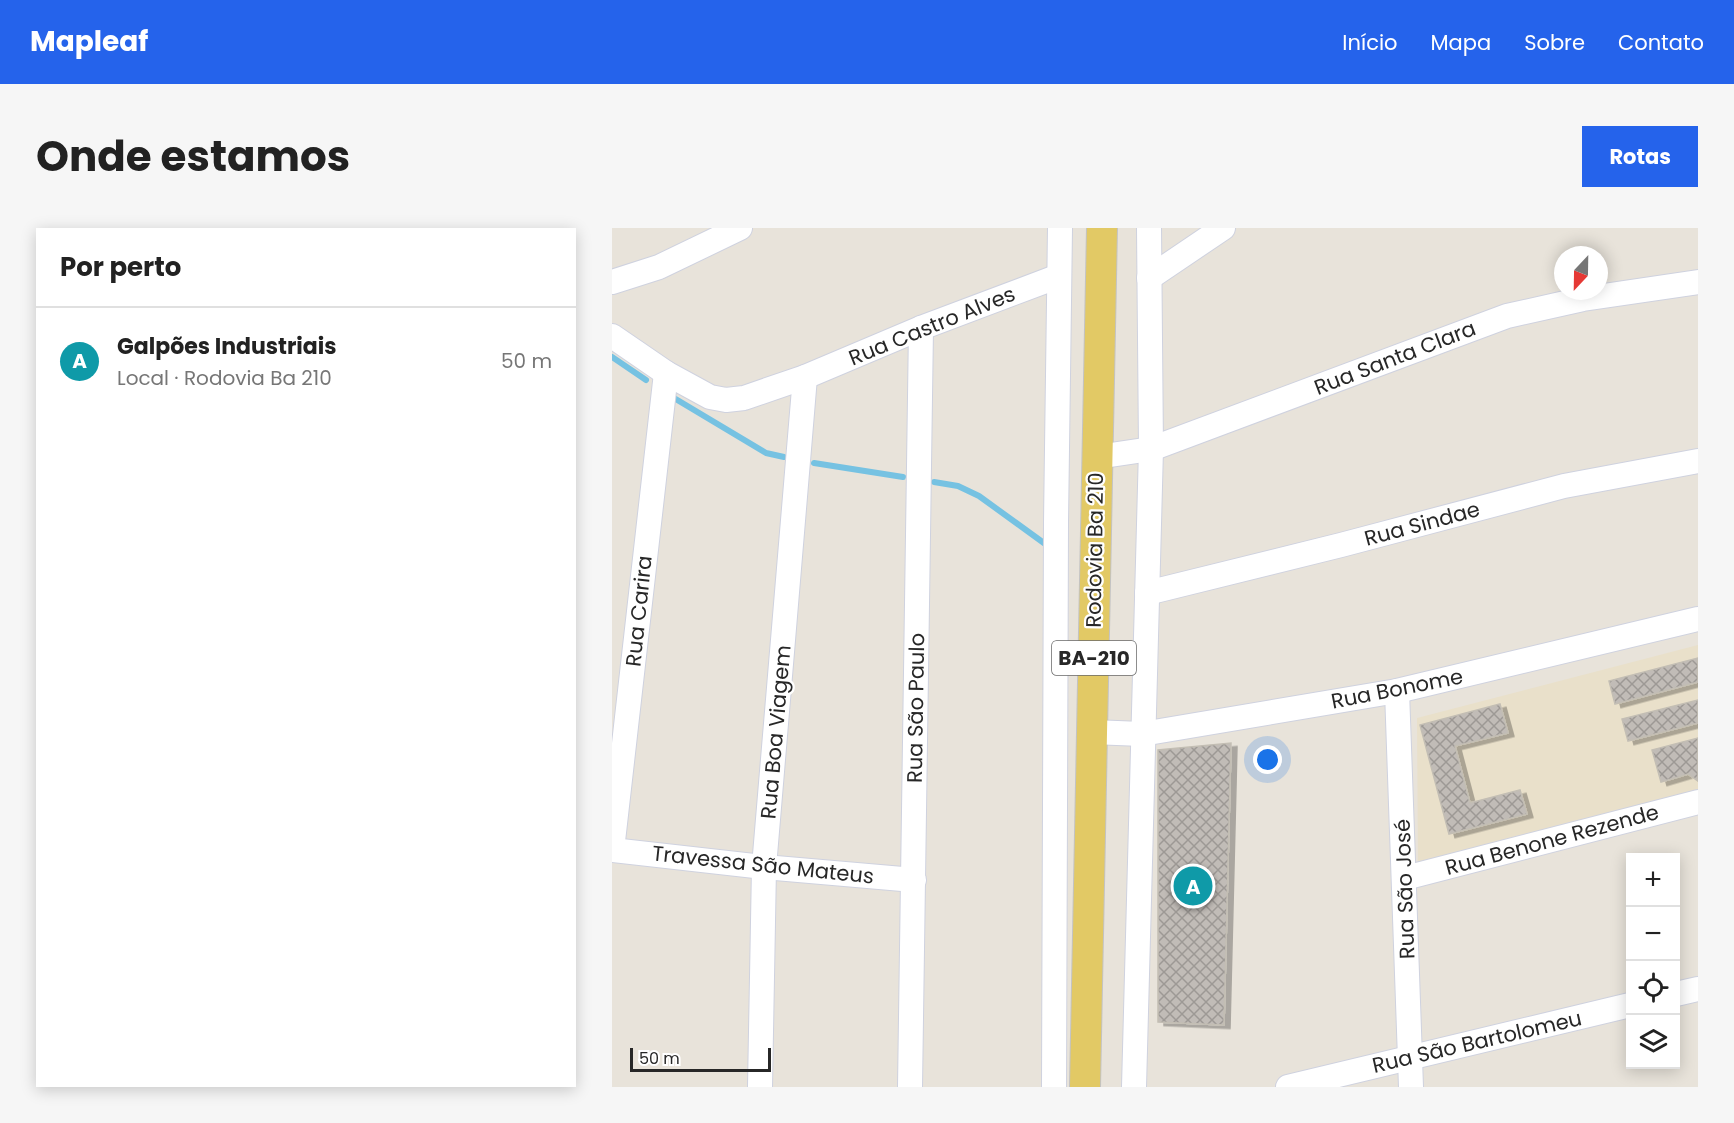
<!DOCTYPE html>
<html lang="pt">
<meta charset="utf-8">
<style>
:root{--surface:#fff;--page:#f6f6f6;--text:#222;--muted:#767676;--line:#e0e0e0;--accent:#2563eb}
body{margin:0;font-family:Poppins,sans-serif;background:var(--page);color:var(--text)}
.controls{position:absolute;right:18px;bottom:18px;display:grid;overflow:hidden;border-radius:0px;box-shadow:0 3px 15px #0003}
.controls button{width:54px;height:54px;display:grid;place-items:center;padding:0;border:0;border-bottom:2px solid var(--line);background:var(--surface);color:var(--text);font:30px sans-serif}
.compass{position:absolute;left:942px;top:18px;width:54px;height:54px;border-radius:50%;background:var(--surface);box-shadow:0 3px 15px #0003;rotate:202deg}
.scale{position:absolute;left:18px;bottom:15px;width:141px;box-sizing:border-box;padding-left:6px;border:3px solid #272727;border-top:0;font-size:16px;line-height:21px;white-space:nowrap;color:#272727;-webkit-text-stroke:4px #fff;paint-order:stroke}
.you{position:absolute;left:656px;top:532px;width:21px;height:21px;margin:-15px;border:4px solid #fff;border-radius:50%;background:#1a73e8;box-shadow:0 0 0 9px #1a73e833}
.badge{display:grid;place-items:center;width:39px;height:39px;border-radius:50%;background:var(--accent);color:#fff;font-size:20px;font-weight:700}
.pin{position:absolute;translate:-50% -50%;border:3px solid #fff;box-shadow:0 2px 6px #0006}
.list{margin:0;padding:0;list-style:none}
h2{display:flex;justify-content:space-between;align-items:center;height:78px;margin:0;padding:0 24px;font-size:26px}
h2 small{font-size:20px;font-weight:400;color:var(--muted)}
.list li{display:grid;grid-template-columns:39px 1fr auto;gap:18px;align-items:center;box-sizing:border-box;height:108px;padding:0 24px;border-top:2px solid var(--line)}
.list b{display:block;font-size:22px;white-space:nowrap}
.list p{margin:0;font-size:20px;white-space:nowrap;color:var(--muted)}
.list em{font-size:20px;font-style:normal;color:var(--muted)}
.icon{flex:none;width:33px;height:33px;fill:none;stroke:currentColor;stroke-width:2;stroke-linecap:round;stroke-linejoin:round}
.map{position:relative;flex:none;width:1086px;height:859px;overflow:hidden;border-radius:0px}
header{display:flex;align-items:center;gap:36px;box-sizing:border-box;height:84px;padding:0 30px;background:var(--accent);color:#fff}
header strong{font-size:28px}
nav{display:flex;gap:33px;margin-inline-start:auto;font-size:21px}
.intro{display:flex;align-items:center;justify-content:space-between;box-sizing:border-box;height:144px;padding:0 36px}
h1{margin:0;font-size:42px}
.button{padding:15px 27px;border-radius:0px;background:var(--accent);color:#fff;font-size:21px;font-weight:700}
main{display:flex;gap:36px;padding:0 36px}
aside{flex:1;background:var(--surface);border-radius:0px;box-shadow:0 3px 15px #0003}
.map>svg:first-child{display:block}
.education{fill:#e9e0ca}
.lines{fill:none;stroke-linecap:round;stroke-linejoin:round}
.stream{stroke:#76c2e2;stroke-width:6}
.building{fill:url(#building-cross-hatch);stroke:#c3beb4;stroke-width:1.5;filter:url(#shadow)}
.minor-casing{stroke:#cfd2df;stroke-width:26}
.major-casing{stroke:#c3c3c3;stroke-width:32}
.minor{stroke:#fff;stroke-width:24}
.major{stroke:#e2c965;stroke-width:30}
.labels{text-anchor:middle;stroke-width:4.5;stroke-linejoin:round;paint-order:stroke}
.shield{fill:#fff;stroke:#686868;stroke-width:1.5}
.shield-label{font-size:20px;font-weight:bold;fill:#272727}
.street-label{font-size:21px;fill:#272727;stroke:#fff}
</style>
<header>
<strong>Mapleaf</strong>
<nav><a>Início</a><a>Mapa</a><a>Sobre</a><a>Contato</a></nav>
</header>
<div class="intro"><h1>Onde estamos</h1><a class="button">Rotas</a></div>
<main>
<aside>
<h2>Por perto<small></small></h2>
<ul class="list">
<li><span class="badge" style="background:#0f9aa8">A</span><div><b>Galpões Industriais</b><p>Local · Rodovia Ba 210</p></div><em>50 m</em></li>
</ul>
</aside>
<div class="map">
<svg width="1086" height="859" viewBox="0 0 1086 859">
<defs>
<pattern id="building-cross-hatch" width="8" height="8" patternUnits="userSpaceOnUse" patternTransform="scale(1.5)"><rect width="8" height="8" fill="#c1bcb7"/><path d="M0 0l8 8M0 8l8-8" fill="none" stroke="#9d9995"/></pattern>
<filter id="shadow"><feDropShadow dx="6" dy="3.5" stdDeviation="0" flood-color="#0004"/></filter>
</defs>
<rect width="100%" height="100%" fill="#e8e3da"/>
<path class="education" d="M1086,417V565L806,638L805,490Z"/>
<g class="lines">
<g class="stream">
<path d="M0,129L34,152"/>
<path d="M62,170L154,225L172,229"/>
<path d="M202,235L291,249"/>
<path d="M322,254L346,258L367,268L436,318"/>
</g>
</g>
<g class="building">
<path d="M1086,430V454L1003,476L997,453Z"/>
<path d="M1086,472V495L1016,513L1010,491Z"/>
<path d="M888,476L896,505L843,518L858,575L908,562L915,586L837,606L808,497Z"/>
<path d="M1086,510V553L1076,546L1049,554L1040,522Z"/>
<path d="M619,515L612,797L546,794V522Z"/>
</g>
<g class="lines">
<g class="minor-casing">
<g id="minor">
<path d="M537,50L611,0"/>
<path d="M0,54L47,39L128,0"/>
<path d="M0,108L54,145L98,169L114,172L132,170L193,149L309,100L447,48"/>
<path d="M485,229L539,221L895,88L971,71L1086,54"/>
<path d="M535,365L729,317L952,258L1086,233"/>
<path d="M785,463L799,859"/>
<path d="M480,504L530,506L785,463L1086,391"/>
<path d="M0,622L54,145"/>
<path d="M0,622L152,639L302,652"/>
<path d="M793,650L1086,574"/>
<path d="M1064,766L1086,761"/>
<path d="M148,859L152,639L193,149"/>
<path d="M298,859L309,100"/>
<path d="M442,859L444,295L448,0"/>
<path d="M522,859L539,221L537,0"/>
<path d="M676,859L1018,777"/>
</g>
</g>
<g class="major-casing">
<path id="major" d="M473,859L490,0"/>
</g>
<use href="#minor" class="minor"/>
<use href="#major" class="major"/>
</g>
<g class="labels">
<rect class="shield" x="440" y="413" width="84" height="34" rx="4.5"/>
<g class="shield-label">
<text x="482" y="437">BA-210</text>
</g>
<g class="street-label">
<text transform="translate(320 98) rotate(-22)" y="7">Rua Castro Alves</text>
<text transform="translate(783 130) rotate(-21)" y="7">Rua Santa Clara</text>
<text transform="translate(810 296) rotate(-15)" y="7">Rua Sindae</text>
<text transform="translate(483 322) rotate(-89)" y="7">Rodovia Ba 210</text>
<text transform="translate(27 383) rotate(-84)" y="7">Rua Carira</text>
<text transform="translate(785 461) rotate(-11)" y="7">Rua Bonome</text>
<text transform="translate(304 480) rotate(-89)" y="7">Rua São Paulo</text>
<text transform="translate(164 504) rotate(-85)" y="7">Rua Boa Viagem</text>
<text transform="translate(940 612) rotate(-15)" y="7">Rua Benone Rezende</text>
<text transform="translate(151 637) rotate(6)" y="7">Travessa São Mateus</text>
<text transform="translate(793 661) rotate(-92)" y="7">Rua São José</text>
<text transform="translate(865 814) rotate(-13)" y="7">Rua São Bartolomeu</text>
</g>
</g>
</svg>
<div class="controls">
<button>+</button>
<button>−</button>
<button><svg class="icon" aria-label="locate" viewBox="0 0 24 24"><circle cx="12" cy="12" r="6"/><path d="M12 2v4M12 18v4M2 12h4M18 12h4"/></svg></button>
<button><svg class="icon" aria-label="layers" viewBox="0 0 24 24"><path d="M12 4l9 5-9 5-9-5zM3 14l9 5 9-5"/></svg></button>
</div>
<svg class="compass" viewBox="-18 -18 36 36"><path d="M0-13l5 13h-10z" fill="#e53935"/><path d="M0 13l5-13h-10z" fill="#767676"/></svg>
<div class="scale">50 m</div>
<div class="you"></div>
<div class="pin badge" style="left:581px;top:658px;background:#0f9aa8">A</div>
</div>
</main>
